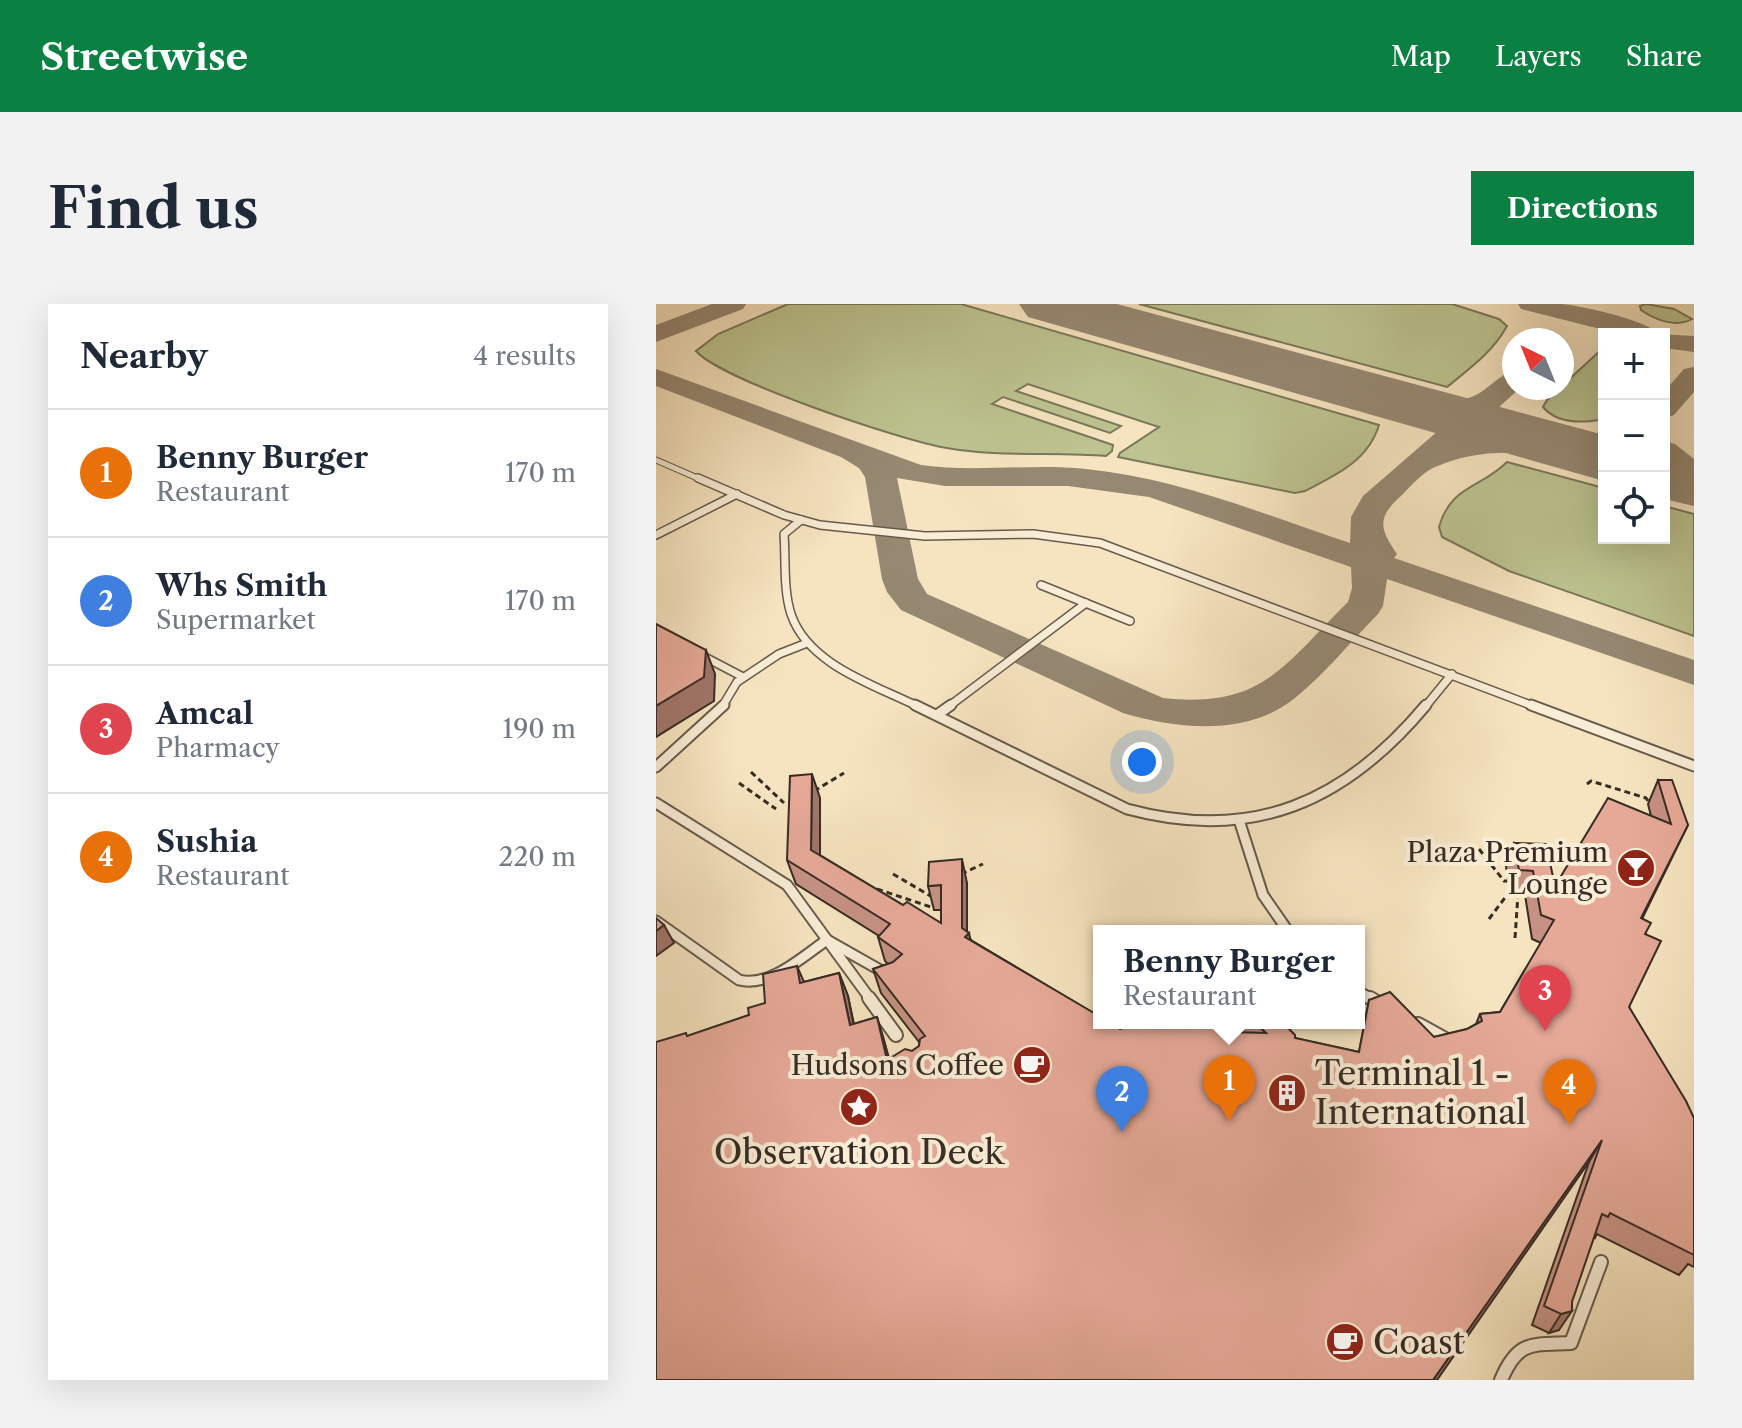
<!DOCTYPE html>
<meta charset="utf-8">
<style>
:root{--surface:#fff;--page:#f2f2f3;--text:#1f2937;--muted:#747a83;--line:#e0e1e3;--accent:#0b8043}
body{margin:0;font-family:"Libre Caslon Text",serif;background:var(--page);color:var(--text)}
.controls{position:absolute;right:24px;top:24px;display:grid;overflow:hidden;border-radius:0px;box-shadow:0 8px 32px #0002}
.controls button{width:72px;height:72px;display:grid;place-items:center;padding:0;border:0;border-bottom:2px solid var(--line);background:var(--surface);color:var(--text);font:40px sans-serif}
.compass{position:absolute;left:846px;top:24px;width:72px;height:72px;border-radius:50%;background:var(--surface);box-shadow:0 8px 32px #0002;rotate:317deg}
.you{position:absolute;left:486px;top:458px;width:28px;height:28px;margin:-20px;border:6px solid #fff;border-radius:50%;background:#1a73e8;box-shadow:0 0 0 12px #1a73e833}
.badge{display:grid;place-items:center;width:52px;height:52px;border-radius:50%;background:var(--accent);color:#fff;font-size:26px;font-weight:700}
.pin{position:absolute;translate:-50% -66px;filter:drop-shadow(0 2px 4px #0008)}
.pin::after{content:'';position:absolute;top:42px;width:28px;height:24px;background:inherit;clip-path:polygon(0 0,100% 0,50% 100%)}
.popup{position:absolute;left:437px;top:621px;width:272px;height:104px;box-sizing:border-box;display:grid;place-content:center;border-radius:0px;background:var(--surface);filter:drop-shadow(0 2px 6px #0005);font-size:26px;white-space:nowrap;color:var(--muted)}
.popup b{font-size:30px;color:var(--text)}
.popup::after{content:'';position:absolute;left:50%;top:100%;margin-left:-16px;border:16px solid transparent;border-top-color:var(--surface)}
.list{margin:0;padding:0;list-style:none}
h2{display:flex;justify-content:space-between;align-items:center;height:104px;margin:0;padding:0 32px;font-size:34px}
h2 small{font-size:26px;font-weight:400;color:var(--muted)}
.list li{display:grid;grid-template-columns:52px 1fr auto;gap:24px;align-items:center;box-sizing:border-box;height:128px;padding:0 32px;border-top:2px solid var(--line)}
.list b{display:block;font-size:30px;white-space:nowrap}
.list p{margin:0;font-size:26px;white-space:nowrap;color:var(--muted)}
.list em{font-size:26px;font-style:normal;color:var(--muted)}
.icon{flex:none;width:44px;height:44px;fill:none;stroke:currentColor;stroke-width:2;stroke-linecap:round;stroke-linejoin:round}
.map{position:relative;flex:none;width:1038px;height:1076px;overflow:hidden;border-radius:0px}
header{display:flex;align-items:center;gap:48px;box-sizing:border-box;height:112px;padding:0 40px;background:var(--accent);color:#fff}
header strong{font-size:38px}
nav{display:flex;gap:44px;margin-inline-start:auto;font-size:28px}
.intro{display:flex;align-items:center;justify-content:space-between;box-sizing:border-box;height:192px;padding:0 48px}
h1{margin:0;font-size:56px}
.button{padding:20px 36px;border-radius:0px;background:var(--accent);color:#fff;font-size:28px;font-weight:700}
main{display:flex;gap:48px;padding:0 48px}
aside{flex:1;background:var(--surface);border-radius:0px;box-shadow:0 8px 32px #0002}
.map>svg:first-child{display:block}
.green{fill:#bdc491;stroke:#7a785b;stroke-width:2}
.lines{fill:none;stroke-linecap:round;stroke-linejoin:round}
.taxiway{fill:#968872;fill-rule:evenodd}
.runway{fill:#968872;fill-rule:evenodd}
.lane-far3-casing{stroke:#675a4c;stroke-width:7}
.lane-far2-casing{stroke:#675a4c;stroke-width:10}
.lane-far1-casing{stroke:#675a4c;stroke-width:13}
.lane-casing{stroke:#675a4c;stroke-width:16}
.path{stroke:#372c25;stroke-width:3;stroke-dasharray:6 4;stroke-linecap:butt}
.lane-far3{stroke:#f9edd6;stroke-width:5}
.lane-far2{stroke:#f9edd6;stroke-width:7}
.lane-far1{stroke:#f9edd6;stroke-width:9}
.lane{stroke:#f9edd6;stroke-width:12}
.wall{fill:#c69183;stroke:#372c25;stroke-width:2}
.shaded-wall{fill:#a1766a;stroke:#372c25;stroke-width:2}
.building{fill:#e6a998;stroke:#372c25;stroke-width:2}
.labels{text-anchor:middle;stroke-width:8;stroke-linejoin:round;paint-order:stroke}
.poi-label{font-size:28px;fill:#372c25;stroke:#f9edd6;text-anchor:end}
.near-poi-label{font-size:34px;fill:#372c25;stroke:#f9edd6;text-anchor:start}
</style>
<header>
<strong>Streetwise</strong>
<nav><a>Map</a><a>Layers</a><a>Share</a></nav>
</header>
<div class="intro"><h1>Find us</h1><a class="button">Directions</a></div>
<main>
<aside>
<h2>Nearby<small>4 results</small></h2>
<ul class="list">
<li><span class="badge" style="background:#e8710a">1</span><div><b>Benny Burger</b><p>Restaurant</p></div><em>170 m</em></li>
<li><span class="badge" style="background:#3f7fe0">2</span><div><b>Whs Smith</b><p>Supermarket</p></div><em>170 m</em></li>
<li><span class="badge" style="background:#e0444e">3</span><div><b>Amcal</b><p>Pharmacy</p></div><em>190 m</em></li>
<li><span class="badge" style="background:#e8710a">4</span><div><b>Sushia</b><p>Restaurant</p></div><em>220 m</em></li>
</ul>
</aside>
<div class="map">
<svg width="1038" height="1076" viewBox="0 0 1038 1076">
<rect width="100%" height="100%" fill="#f6e4c0"/>
<filter id="stains"><feTurbulence type="fractalNoise" baseFrequency=".0025" numOctaves="4"/><feColorMatrix values="0 0 0 0 .2 0 0 0 0 .09 0 0 0 0 .02 0 0 0 .5 -.17"/></filter>
<radialGradient id="worn" r=".72"><stop offset=".6" stop-color="#630" stop-opacity="0"/><stop offset="1" stop-color="#630" stop-opacity=".3"/></radialGradient>
<g class="green">
<path d="M132,0H305L723,121C712,157 680,171 649,187L639,189L462,153L464,149L503,123L372,80L360,87L465,122L454,129L347,93L336,100L457,141L456,147L450,152C400,148 339,153 291,144C247,137 65,76 40,47L62,30Z"/>
<path d="M483,0H796L843,15L851,22C837,48 813,65 791,83Z"/>
<path d="M990,0L1018,5L1036,15C1021,24 999,16 985,6L984,2Z"/>
<path d="M948,43V115C928,119 901,120 887,103L891,96Z"/>
<path d="M851,158L948,184V234H1008V202L1038,210V332L853,267L786,233L783,223C795,181 824,185 851,158Z"/>
</g>
<g class="lines">
<g class="taxiway">
<path d="M56,0H90L87,5L0,38V21Z"/>
<path d="M862,0C876,0 892,0 906,0C925,2 992,16 1002,30L1038,32V48L1008,44V30H964L865,5Z"/>
<path d="M1038,63V88L1018,111L1008,114V88L1028,65Z"/>
<path d="M0,65L265,161C319,169 375,159 430,165C521,174 607,210 694,239L695,213L707,192L798,113L776,112L728,101L724,95L728,89C754,83 782,100 809,95C829,91 839,72 858,67V84H864L808,135C854,124 902,134 948,146V164C891,150 833,138 777,164C766,169 754,183 745,192C720,214 724,225 741,250L738,254L1038,356V381L731,275L727,302L722,310C695,337 669,370 639,394C591,433 521,425 467,409L245,306L231,288L226,275L209,173L203,164L185,153L0,82ZM241,174L289,182H412L493,193L695,263L696,284L692,298C627,362 606,405 507,394L271,290L262,275Z"/>
<path d="M1008,137L1019,140L1038,155V180L1027,178L1008,161Z"/>
</g>
<g class="runway">
<path d="M363,0H461L948,131V177L372,13Z"/>
<path d="M1008,148L1038,155V202L1008,195Z"/>
</g>
<g class="lane-far3-casing">
<path id="lane-far3" d="M0,156L46,176"/>
</g>
<g class="lane-far2-casing">
<g id="lane-far2">
<path d="M42,174L128,211L164,221L269,232L377,230L444,239L880,403"/>
<path d="M145,216L128,230C130,256 127,285 135,310C152,361 219,381 263,403"/>
<path d="M0,231L81,190"/>
<path d="M385,281L474,317"/>
<path d="M45,351L87,373"/>
<path d="M66,403L81,378L123,350L151,339"/>
<path d="M292,403L430,299"/>
<path d="M769,403L796,370"/>
</g>
</g>
<g class="lane-far1-casing">
<g id="lane-far1">
<path d="M259,401L471,505C597,539 689,498 770,401"/>
<path d="M875,401L1038,462"/>
<path d="M281,411L295,401"/>
<path d="M0,463L68,401"/>
<path d="M0,499L131,581L215,696"/>
<path d="M584,519L607,591L632,627"/>
<path d="M0,617L83,676C114,684 147,652 171,636L231,670"/>
<path d="M703,688L718,696"/>
</g>
</g>
<g class="lane-casing">
<g id="lane">
<path d="M213,694L240,731"/>
<path d="M714,694L724,700"/>
<path d="M762,720L791,736"/>
<path d="M845,1076C862,1036 875,1041 915,1039L945,958"/>
</g>
</g>
<g class="path">
<path d="M95,468L128,499"/>
<path d="M83,479L120,505"/>
<path d="M931,480L935,477L990,494L995,501"/>
<path d="M158,487L188,469"/>
<path d="M823,545L848,577H853"/>
<path d="M237,570L278,594"/>
<path d="M305,570L327,560"/>
<path d="M221,585L278,604"/>
<path d="M833,615L854,587"/>
<path d="M859,634L862,590"/>
</g>
<use href="#lane-far3" class="lane-far3"/>
<use href="#lane-far2" class="lane-far2"/>
<use href="#lane-far1" class="lane-far1"/>
<use href="#lane" class="lane"/>
</g>
<path class="wall" d="M1002,476L1032,521L986,615L990,630L973,703L1038,814V963L1032,960L1023,971L941,930L939,934L938,933L903,1026L893,1029L876,1021L933,858L32,732L93,711L109,699L141,662L148,678L183,669L192,692L198,720L221,713L233,754L256,747L263,742V738L225,689L217,665L232,660L229,657L222,633L223,632L140,580L131,556L164,494V551L247,601L285,619V606H278L272,582L311,579V628L315,636L464,725L583,728L574,719H627L639,734L703,748L713,696L778,733L811,725L820,720L824,710L844,708L885,639L876,635L869,591L855,590L850,563L858,539L899,582L995,512L992,500Z"/>
<g class="shaded-wall">
<path d="M50,346L59,370L58,397L0,433V402Z"/>
<path d="M156,470L164,494V570L155,546Z"/>
<path d="M306,555L311,579V631L313,629L318,653L306,624Z"/>
<path d="M8,621L18,639L0,652V627Z"/>
<path d="M183,669L192,692L202,744L194,721Z"/>
<path d="M221,713L228,736L239,779L231,756Z"/>
<path d="M946,836L933,858L781,1076H777Z"/>
<path d="M916,1007L903,1026L893,1029L905,1010Z"/>
</g>
<g class="building">
<path d="M0,320L50,346L48,373L0,402Z"/>
<path d="M156,470L155,546L247,601L251,598L285,619V581L272,582L273,558L306,555V624L313,629L309,633L443,712V719H454L464,725L482,719H538L572,728L610,729L599,719H627L639,731V734L703,748L713,696L734,688L778,733L811,725L826,717L824,710L844,708L898,616L885,611L877,567L863,566L858,539L890,540L899,582L952,494L1015,520L1002,476H1016L1032,521L985,614L995,619L989,630L1005,637L973,703L1030,797L1038,814V951L954,909L952,913L946,910L916,998V1007L905,1010L888,1002L946,836L777,1076H0V738L30,729L31,732L93,711L92,704L109,699L107,670L141,662L144,679L183,669L194,721L221,713L231,756L249,745L256,747L263,742L264,735L269,732L217,665L237,658L246,650L222,633L234,620L131,556L134,472Z"/>
<path d="M0,614L8,621L0,627Z"/>
</g>
<defs>
<g id="bar-disc" transform="scale(2)"><circle r="9.5" fill="#8f2418" stroke="#f9edd6"/><path d="M-6-5H6L.8 .8V4.5H3.5V6h-7V4.5H-.8V.8Z" fill="#fff"/></g>
<g id="cafe-disc" transform="scale(2)"><circle r="9.5" fill="#8f2418" stroke="#f9edd6"/><path d="M-5.5-4.5H6V0H3Q3 3.5 0 3.5H-2.5Q-5.5 3.5-5.5 0ZM3-3.2v2h1.7v-2ZM-6 4.5H4V6H-6Z" fill="#fff"/></g>
<g id="building-disc" transform="scale(2)"><circle r="9.5" fill="#8f2418" stroke="#f9edd6"/><path d="M-4-6H4V6H1V3H-1V6H-4ZM-2.5-4.3h1.7v1.8h-1.7ZM.8-4.3h1.7v1.8H.8ZM-2.5-1h1.7V.8h-1.7ZM.8-1h1.7V.8H.8Z" fill="#fff"/></g>
<g id="sight-disc" transform="scale(2)"><circle r="9.5" fill="#8f2418" stroke="#f9edd6"/><path d="M0-6L1.8-2.2L6-1.7L2.9 1.2L3.7 5.4L0 3.3L-3.7 5.4L-2.9 1.2L-6-1.7L-1.8-2.2Z" fill="#fff"/></g>
</defs>
<g fill-rule="evenodd">
<use href="#bar-disc" x="980" y="564"/>
<use href="#cafe-disc" x="376" y="761"/>
<use href="#building-disc" x="631" y="789"/>
<use href="#sight-disc" x="203" y="803"/>
<use href="#cafe-disc" x="689" y="1038"/>
</g>
<g class="labels">
<g class="poi-label">
<text x="952" y="558">Plaza Premium<tspan x="952" dy="32">Lounge</tspan></text>
<text x="348" y="771">Hudsons Coffee</text>
</g>
<g class="near-poi-label">
<text x="659" y="781">Terminal 1 -<tspan x="659" dy="39">International</tspan></text>
<text x="203" y="860" text-anchor="middle">Observation Deck</text>
<text x="717" y="1050">Coast</text>
</g>
</g>
<rect width="100%" height="100%" filter="url(#stains)"/>
<rect width="100%" height="100%" fill="url(#worn)"/>
</svg>
<div class="controls">
<button>+</button>
<button>−</button>
<button><svg class="icon" aria-label="locate" viewBox="0 0 24 24"><circle cx="12" cy="12" r="6"/><path d="M12 2v4M12 18v4M2 12h4M18 12h4"/></svg></button>
</div>
<svg class="compass" viewBox="-18 -18 36 36"><path d="M0-13l5 13h-10z" fill="#e53935"/><path d="M0 13l5-13h-10z" fill="#747a83"/></svg>
<div class="you"></div>
<div class="pin badge" style="left:573px;top:817px;background:#e8710a">1</div>
<div class="popup"><b>Benny Burger</b>Restaurant</div>
<div class="pin badge" style="left:466px;top:828px;background:#3f7fe0">2</div>
<div class="pin badge" style="left:889px;top:727px;background:#e0444e">3</div>
<div class="pin badge" style="left:913px;top:821px;background:#e8710a">4</div>
</div>
</main>
